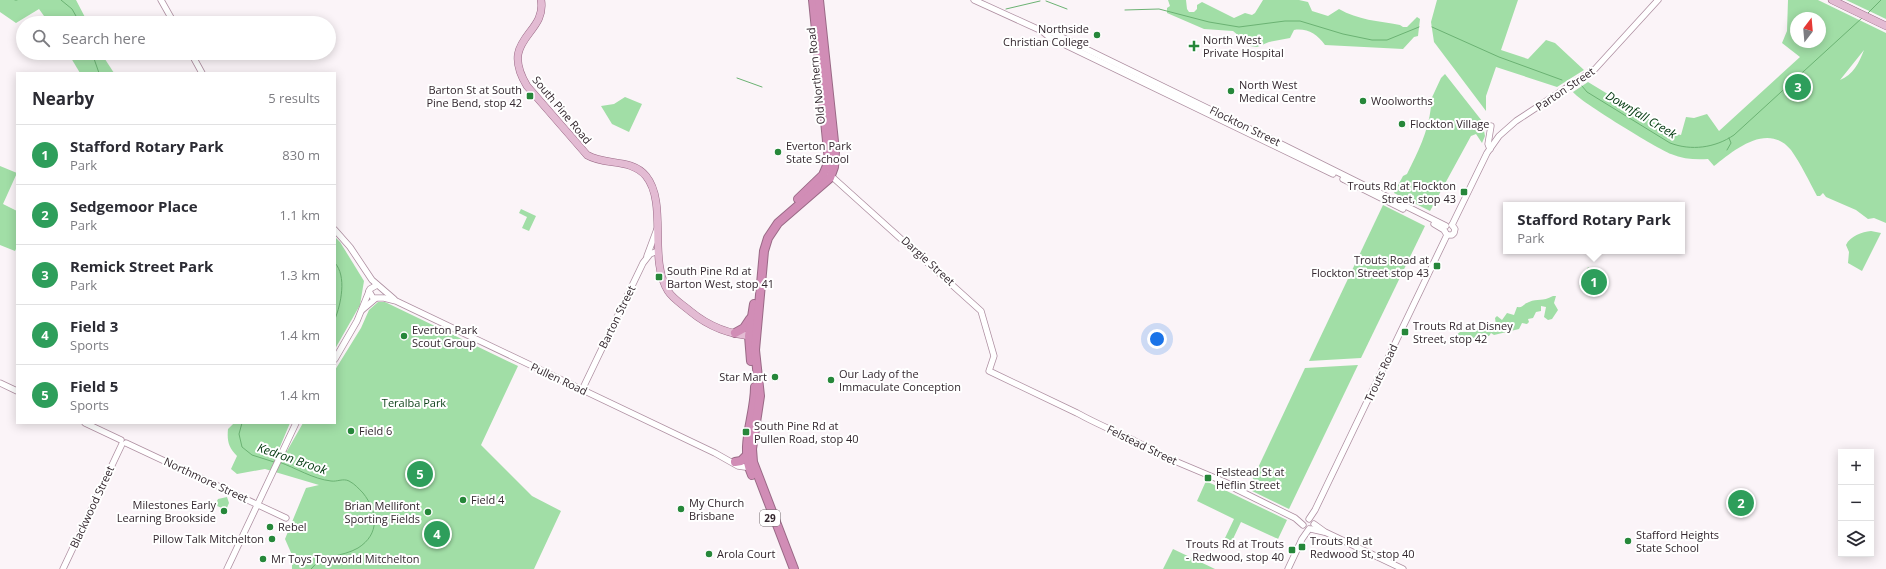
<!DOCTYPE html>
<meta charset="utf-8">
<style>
:root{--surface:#fff;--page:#f7f7f7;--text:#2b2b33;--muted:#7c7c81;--line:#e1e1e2;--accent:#26873a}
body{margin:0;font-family:"Open Sans",sans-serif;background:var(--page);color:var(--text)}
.controls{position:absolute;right:12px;bottom:12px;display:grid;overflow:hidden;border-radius:0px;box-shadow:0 2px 10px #0003}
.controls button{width:36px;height:36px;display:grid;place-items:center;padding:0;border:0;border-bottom:1px solid var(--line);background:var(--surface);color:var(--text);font:20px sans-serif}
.compass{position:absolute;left:1790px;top:12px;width:36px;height:36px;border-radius:50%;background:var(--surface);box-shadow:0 2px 10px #0003;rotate:16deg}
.you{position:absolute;left:1157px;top:339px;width:14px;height:14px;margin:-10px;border:3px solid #fff;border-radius:50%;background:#1a73e8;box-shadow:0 0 0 6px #1a73e833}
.badge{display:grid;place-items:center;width:26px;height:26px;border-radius:50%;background:var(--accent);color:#fff;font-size:13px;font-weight:700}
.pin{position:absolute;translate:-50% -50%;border:2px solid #fff;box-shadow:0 1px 4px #0006}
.popup{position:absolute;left:1503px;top:202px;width:182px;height:52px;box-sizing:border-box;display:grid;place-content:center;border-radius:0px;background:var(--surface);filter:drop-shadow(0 1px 3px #0005);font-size:13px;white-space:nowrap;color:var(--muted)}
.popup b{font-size:15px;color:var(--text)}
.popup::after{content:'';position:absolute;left:50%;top:100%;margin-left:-8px;border:8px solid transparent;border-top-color:var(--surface)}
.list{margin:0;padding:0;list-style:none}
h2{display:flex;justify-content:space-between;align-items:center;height:52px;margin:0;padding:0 16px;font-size:17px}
h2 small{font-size:13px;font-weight:400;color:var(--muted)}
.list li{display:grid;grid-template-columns:26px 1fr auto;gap:12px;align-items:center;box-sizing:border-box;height:60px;padding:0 16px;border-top:1px solid var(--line)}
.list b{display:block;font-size:15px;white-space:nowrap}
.list p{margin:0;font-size:13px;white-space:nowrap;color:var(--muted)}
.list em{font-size:13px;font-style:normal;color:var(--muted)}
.icon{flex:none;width:22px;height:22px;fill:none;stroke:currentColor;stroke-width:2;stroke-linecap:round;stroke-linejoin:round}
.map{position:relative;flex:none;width:1886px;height:569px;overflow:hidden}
.search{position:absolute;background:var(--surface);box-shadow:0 2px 10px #0003;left:16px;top:16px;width:320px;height:44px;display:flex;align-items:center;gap:10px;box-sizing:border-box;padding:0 14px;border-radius:22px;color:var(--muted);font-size:15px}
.panel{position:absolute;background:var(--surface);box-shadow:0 2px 10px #0003;left:16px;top:72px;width:320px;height:352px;border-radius:0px}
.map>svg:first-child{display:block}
.green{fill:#a1dea6;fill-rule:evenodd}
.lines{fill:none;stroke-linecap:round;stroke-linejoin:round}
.stream{stroke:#6bb273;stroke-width:1}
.minor-casing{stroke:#ae8fa1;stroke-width:7}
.major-casing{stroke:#9a6986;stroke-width:8}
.highway-casing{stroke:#9a6986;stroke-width:10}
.minor{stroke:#fff;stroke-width:5.5}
.major{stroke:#e3bbd3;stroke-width:7}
.highway{stroke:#d18db6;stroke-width:8}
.poi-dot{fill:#26873a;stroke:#fff;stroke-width:1.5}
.labels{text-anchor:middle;stroke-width:4;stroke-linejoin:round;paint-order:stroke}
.shield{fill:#fff;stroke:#70686d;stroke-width:1}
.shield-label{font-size:10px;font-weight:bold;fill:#33272e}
.poi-label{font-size:11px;fill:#33272e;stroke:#fff;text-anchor:start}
.street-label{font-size:11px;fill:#33272e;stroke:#fff}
.park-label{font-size:11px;fill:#0a3f16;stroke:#fff}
.water-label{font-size:12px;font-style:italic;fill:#01380e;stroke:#fff}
</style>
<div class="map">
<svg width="1886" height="569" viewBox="0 0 1886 569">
<rect width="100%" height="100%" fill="#fbf4f8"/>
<g class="green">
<path d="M0,0H76L88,23H49L39,9L16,23L0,12Z"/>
<path d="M1168,0H1186L1187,9L1189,12H1194L1197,9V5L1202,2L1234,18L1245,13L1252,15L1255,13L1263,0H1299L1308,2L1312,11L1328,16L1339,9C1358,20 1378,21 1400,25L1403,27H1407L1417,17L1420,19L1418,36L1414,37L1403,49L1325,45C1317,34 1307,28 1294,30L1290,38L1269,42L1257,47L1250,46L1243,42L1239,36L1233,31L1204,29L1167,13V8L1170,6Z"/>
<path d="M1437,0H1518L1501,50L1528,59L1546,40L1555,43L1584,70L1557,87L1496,67L1486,96V111L1434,42L1431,22Z"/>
<path d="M1788,0H1818L1886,33V223L1874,218L1868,219L1856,210L1826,197L1823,193L1820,196H1817C1809,181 1801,164 1791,150C1768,122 1735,149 1714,166L1708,159C1696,160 1683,159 1671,154C1658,149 1579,101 1573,92L1588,82L1672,133L1681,135L1686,117L1694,118L1707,114L1719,131L1800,57L1782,43L1787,31ZM1796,18H1820V42H1796ZM1864,50C1859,63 1853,75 1840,80Z"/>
<path d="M1846,0H1886V19Z"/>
<path d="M68,53H101L114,73H80Z"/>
<path d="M1445,74L1482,121L1485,136L1482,143L1476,134L1471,136L1430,211L1394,193L1403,176L1407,174C1418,152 1428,132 1431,107L1428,106L1441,78Z"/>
<path d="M625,97L642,104L629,132L612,124L601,106L614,104Z"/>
<path d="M0,166L17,173L3,204L17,211V247L15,251L0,245Z"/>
<path d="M1383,205L1425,226L1361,358L1309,361Z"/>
<path d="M521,209L536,216L529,231L522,228L527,217L519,213Z"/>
<path d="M1871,231L1881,233L1862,271L1848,263L1849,252L1846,245C1850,236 1862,232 1871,231Z"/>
<path d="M335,237L340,242L364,281L360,305L335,349Z"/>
<path d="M1588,267L1607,281L1600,295L1579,286Z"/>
<path d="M1553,296H1556L1554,303L1558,310L1552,319L1548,320L1544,317L1546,307L1541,306V311L1536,312L1533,318L1528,319L1529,322L1527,324L1522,323L1519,329L1494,335L1491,333L1489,336L1472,338L1455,344L1451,343L1450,340L1460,332H1473L1482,326L1496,325L1495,318L1497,316L1502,320L1507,313L1514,315L1517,307C1523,308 1523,304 1529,302C1538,298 1542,302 1553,296Z"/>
<path d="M378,302H385L518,366L481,445L532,496L561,511L534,569H292V555L285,539L306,488L319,485L265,469L237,474L231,469L237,456C228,447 227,440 228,429L234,423H290L279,449L287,451L303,423H335V370L361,328L369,310Z"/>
<path d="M1358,365L1289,509L1248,489L1305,368Z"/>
<path d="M1206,481L1287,520L1278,539L1241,522L1232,541L1225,538L1234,519L1197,501Z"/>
<path d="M1735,490L1753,499L1744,518L1727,509Z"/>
<path d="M227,497L229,503L226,510L215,505L218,499Z"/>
<path d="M1173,549L1215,569H1163Z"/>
</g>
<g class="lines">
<g class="stream">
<path d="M15,0H17"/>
<path d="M61,0L72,9L80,23"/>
<path d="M1046,1L1067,9"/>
<path d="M1006,9L1040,1"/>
<path d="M1125,10L1159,9L1209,22L1239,27L1285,21H1300L1343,34L1372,40H1387L1419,27"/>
<path d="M1867,14L1881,0"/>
<path d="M1432,27L1499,57L1562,80"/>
<path d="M92,53L99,73"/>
<path d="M737,78L762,87"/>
<path d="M1582,86L1587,92L1670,143C1691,151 1715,148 1734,135L1862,18"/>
<path d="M1727,150L1731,143L1729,138"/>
<path d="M335,263C347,276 341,304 335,319"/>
<path d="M242,423L239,434L242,447L252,455L274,462"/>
<path d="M279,462C296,468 313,479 331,481C337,482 343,478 349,481C355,484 359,489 363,493C378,512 380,534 358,548C343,557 321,555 311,569"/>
</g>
<g class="minor-casing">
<g id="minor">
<path d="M161,0L174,23"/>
<path d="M974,0L1042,31L1051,32L1275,141L1446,226"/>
<path d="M1043,32L1049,37L1333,174"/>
<path d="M191,53L202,73"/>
<path d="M1490,149L1488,144L1491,126"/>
<path d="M829,174L981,311L994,356L989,371L1077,413C1095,423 1114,431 1133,440C1142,445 1151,448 1158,454L1227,483L1236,489L1295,518L1303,525"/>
<path d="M1343,179L1403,209"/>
<path d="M1434,224L1444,230L1447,235"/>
<path d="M1452,225L1487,153L1499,136L1516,121L1595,69L1658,0"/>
<path d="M335,230L350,247L372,280L394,299"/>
<path d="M1447,235H1452L1454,233L1455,229L1452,225"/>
<path d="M647,256L657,229"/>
<path d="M369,291L373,298H384L396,301L715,453L738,466L752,468"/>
<path d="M362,310L375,299"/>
<path d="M335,359L357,321L370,289L377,285"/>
<path d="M0,383L17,391"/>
<path d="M582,390L643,263L650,254L658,251"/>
<path d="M85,423L121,440"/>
<path d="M126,443L286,518"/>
<path d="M1309,519L1315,510L1447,235"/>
<path d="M1314,524L1325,532L1403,569"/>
<path d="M1311,529L1324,532"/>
<path d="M63,569L122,444"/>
<path d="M227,569L296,423"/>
<path d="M1288,569L1302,539L1309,529"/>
</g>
</g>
<g class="major-casing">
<g id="major">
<path d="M541,0C547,35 498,38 527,86L587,155C605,166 631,158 646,176C668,203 648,259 668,291C673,299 683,305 690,311C708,326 731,335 754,336"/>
<path d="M1832,0L1886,26"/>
</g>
</g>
<g class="highway-casing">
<g id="highway">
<path d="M798,199L823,175L829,161L813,0"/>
<path d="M735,333L744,328L750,319"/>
<path d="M751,361L749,336L754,304"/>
<path d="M735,462L741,461L746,456"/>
<path d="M752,475C739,446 755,417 755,387"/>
<path d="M794,569L753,462L752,449L760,396L755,350L764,251L768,238L778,223L830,178L834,167L835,151L819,0"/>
</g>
</g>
<use href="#minor" class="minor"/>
<use href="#major" class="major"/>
<use href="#highway" class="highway"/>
</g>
<g class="poi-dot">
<circle cx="1097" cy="35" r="4"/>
<path d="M1192 40h4v4h4v4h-4v4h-4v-4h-4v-4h4z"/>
<circle cx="1231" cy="91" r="4"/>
<rect x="526" y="92" width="8" height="8" rx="2"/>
<circle cx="1363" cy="101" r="4"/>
<circle cx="1402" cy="124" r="4"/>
<circle cx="778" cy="152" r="4"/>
<rect x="1460" y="188" width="8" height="8" rx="2"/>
<rect x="1433" y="262" width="8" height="8" rx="2"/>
<rect x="655" y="273" width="8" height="8" rx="2"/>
<rect x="1401" y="328" width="8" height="8" rx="2"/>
<circle cx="404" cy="336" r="4"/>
<circle cx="775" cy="377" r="4"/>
<circle cx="831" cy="380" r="4"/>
<circle cx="351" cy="431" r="4"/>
<rect x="742" y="428" width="8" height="8" rx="2"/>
<rect x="1204" y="474" width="8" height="8" rx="2"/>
<circle cx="463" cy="500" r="4"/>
<circle cx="681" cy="509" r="4"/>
<circle cx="224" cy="511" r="4"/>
<circle cx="428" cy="512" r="4"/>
<circle cx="270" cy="527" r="4"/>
<circle cx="272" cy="539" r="4"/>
<circle cx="1628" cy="541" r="4"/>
<rect x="1298" y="543" width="8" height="8" rx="2"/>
<rect x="1288" y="546" width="8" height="8" rx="2"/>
<circle cx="709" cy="554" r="4"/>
<circle cx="263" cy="559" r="4"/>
</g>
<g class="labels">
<rect class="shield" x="760" y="510" width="20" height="16" rx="3"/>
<g class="shield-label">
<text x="770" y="522">29</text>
</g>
<g class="poi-label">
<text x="1089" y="33" text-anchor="end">Northside<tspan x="1089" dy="13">Christian College</tspan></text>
<text x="1203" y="44">North West<tspan x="1203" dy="13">Private Hospital</tspan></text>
<text x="1239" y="89">North West<tspan x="1239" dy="13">Medical Centre</tspan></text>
<text x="522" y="94" text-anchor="end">Barton St at South<tspan x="522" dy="13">Pine Bend, stop 42</tspan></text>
<text x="1371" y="105">Woolworths</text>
<text x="1410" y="128">Flockton Village</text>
<text x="786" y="150">Everton Park<tspan x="786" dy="13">State School</tspan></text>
<text x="1456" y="190" text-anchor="end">Trouts Rd at Flockton<tspan x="1456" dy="13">Street, stop 43</tspan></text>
<text x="1429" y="264" text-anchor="end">Trouts Road at<tspan x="1429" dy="13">Flockton Street stop 43</tspan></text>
<text x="667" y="275">South Pine Rd at<tspan x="667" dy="13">Barton West, stop 41</tspan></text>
<text x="1413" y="330">Trouts Rd at Disney<tspan x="1413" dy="13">Street, stop 42</tspan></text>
<text x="412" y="334">Everton Park<tspan x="412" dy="13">Scout Group</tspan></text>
<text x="839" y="378">Our Lady of the<tspan x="839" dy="13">Immaculate Conception</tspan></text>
<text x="767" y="381" text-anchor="end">Star Mart</text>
<text x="754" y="430">South Pine Rd at<tspan x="754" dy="13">Pullen Road, stop 40</tspan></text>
<text x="359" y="435">Field 6</text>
<text x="1216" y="476">Felstead St at<tspan x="1216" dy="13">Heflin Street</tspan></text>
<text x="471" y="504">Field 4</text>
<text x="689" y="507">My Church<tspan x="689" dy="13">Brisbane</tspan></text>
<text x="216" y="509" text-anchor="end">Milestones Early<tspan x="216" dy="13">Learning Brookside</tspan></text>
<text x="420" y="510" text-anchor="end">Brian Mellifont<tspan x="420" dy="13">Sporting Fields</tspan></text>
<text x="278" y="531">Rebel</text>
<text x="1636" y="539">Stafford Heights<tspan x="1636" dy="13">State School</tspan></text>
<text x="264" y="543" text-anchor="end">Pillow Talk Mitchelton</text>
<text x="1310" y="545">Trouts Rd at<tspan x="1310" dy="13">Redwood St, stop 40</tspan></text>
<text x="1284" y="548" text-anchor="end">Trouts Rd at Trouts<tspan x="1284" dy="13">- Redwood, stop 40</tspan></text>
<text x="717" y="558">Arola Court</text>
<text x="271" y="563">Mr Toys Toyworld Mitchelton</text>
</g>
<g class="street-label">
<text transform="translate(816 76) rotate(-96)" y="4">Old Northern Road</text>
<text transform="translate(1565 89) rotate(-34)" y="4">Parton Street</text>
<text transform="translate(562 110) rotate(50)" y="4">South Pine Road</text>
<text transform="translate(1245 126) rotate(26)" y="4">Flockton Street</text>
<text transform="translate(928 261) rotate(42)" y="4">Dargie Street</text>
<text transform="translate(617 317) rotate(-64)" y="4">Barton Street</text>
<text transform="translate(1381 373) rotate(-65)" y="4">Trouts Road</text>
<text transform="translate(559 379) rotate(25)" y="4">Pullen Road</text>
<text transform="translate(1142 445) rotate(26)" y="4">Felstead Street</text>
<text transform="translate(206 480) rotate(25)" y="4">Northmore Street</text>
<text transform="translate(92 507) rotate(-65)" y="4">Blackwood Street</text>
</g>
<g class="park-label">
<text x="414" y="407">Teralba Park</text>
</g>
<g class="water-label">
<text transform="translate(1641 115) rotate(31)" y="4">Downfall Creek</text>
<text transform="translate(292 459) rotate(19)" y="4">Kedron Brook</text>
</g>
</g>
</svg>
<div class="controls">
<button>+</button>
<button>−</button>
<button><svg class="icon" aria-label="layers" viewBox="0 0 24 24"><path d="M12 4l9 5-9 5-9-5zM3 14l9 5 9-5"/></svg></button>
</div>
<svg class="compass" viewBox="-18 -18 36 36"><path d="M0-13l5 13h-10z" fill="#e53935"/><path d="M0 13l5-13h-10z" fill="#7c7c81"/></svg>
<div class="you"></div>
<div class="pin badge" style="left:1594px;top:282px;background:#2e9e5b">1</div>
<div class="popup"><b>Stafford Rotary Park</b>Park</div>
<div class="pin badge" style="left:1741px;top:503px;background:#2e9e5b">2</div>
<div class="pin badge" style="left:1798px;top:87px;background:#2e9e5b">3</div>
<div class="pin badge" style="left:437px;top:534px;background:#2e9e5b">4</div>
<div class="pin badge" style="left:420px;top:474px;background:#2e9e5b">5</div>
<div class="search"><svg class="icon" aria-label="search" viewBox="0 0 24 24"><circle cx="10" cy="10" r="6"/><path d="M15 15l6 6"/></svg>Search here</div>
<section class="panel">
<h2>Nearby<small>5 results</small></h2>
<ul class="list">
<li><span class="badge" style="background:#2e9e5b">1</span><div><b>Stafford Rotary Park</b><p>Park</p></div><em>830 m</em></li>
<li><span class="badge" style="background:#2e9e5b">2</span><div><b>Sedgemoor Place</b><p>Park</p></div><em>1.1 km</em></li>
<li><span class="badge" style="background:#2e9e5b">3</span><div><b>Remick Street Park</b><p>Park</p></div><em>1.3 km</em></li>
<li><span class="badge" style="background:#2e9e5b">4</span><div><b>Field 3</b><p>Sports</p></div><em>1.4 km</em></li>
<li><span class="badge" style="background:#2e9e5b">5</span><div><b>Field 5</b><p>Sports</p></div><em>1.4 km</em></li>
</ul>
</section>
</div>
